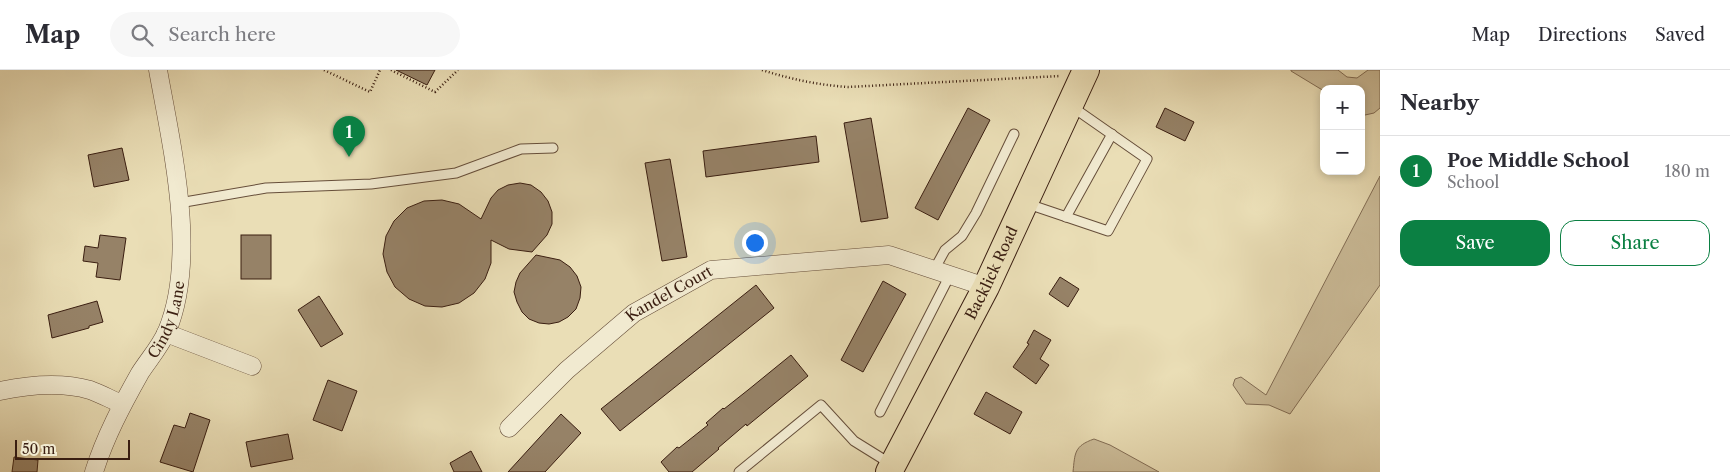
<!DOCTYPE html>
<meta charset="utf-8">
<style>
:root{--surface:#fff;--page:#f7f7f7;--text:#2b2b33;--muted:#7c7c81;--line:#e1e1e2;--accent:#0b8043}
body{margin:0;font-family:"Libre Caslon Text",serif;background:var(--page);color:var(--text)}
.controls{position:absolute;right:15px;top:15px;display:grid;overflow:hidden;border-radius:10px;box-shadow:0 2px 8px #0003}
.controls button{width:45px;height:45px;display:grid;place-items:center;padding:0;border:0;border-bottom:1px solid var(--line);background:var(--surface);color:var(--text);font:25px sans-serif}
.scale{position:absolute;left:15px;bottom:12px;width:115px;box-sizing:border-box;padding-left:5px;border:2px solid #3a1e11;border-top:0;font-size:14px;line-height:18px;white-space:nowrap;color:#3a1e11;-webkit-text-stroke:4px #f1ead0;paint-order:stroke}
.you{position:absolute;left:754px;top:172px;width:18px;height:18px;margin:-12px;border:4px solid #fff;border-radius:50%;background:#1a73e8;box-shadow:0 0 0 8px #1a73e833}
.badge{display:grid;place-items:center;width:32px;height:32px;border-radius:50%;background:var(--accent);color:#fff;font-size:16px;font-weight:700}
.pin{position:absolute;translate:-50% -41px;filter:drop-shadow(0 1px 2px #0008)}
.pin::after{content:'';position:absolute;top:26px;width:18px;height:15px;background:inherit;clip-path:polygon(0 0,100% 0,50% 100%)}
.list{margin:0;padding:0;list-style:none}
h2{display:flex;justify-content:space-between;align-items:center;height:65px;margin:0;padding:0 20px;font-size:21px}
h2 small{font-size:16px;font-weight:400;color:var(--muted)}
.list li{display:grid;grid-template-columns:32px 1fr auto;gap:15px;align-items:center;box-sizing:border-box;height:70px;padding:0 20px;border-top:1px solid var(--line)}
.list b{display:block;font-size:19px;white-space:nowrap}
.list p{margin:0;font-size:16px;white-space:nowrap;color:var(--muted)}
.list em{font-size:16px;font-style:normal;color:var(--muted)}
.actions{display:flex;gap:10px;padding:15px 20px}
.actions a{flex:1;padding:11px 0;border:1px solid var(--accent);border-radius:15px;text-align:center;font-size:18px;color:var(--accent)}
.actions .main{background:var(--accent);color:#fff}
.icon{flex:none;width:28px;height:28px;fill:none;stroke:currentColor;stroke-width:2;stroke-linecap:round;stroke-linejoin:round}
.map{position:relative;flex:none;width:1380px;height:402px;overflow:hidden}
header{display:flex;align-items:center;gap:30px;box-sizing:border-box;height:70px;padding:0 25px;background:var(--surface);border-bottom:1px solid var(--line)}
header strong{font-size:24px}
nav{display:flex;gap:28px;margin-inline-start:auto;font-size:18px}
.search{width:350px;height:45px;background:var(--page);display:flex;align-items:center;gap:12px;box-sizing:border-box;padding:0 18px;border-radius:28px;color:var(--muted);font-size:19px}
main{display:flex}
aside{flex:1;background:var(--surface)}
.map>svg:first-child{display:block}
.green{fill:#ccbd9a;stroke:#836e56}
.building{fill:#968267;stroke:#3a1e11}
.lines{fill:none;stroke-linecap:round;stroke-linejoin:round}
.lane-casing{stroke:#664e3a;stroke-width:11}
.street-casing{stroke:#664e3a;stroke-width:19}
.primary-casing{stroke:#3a1e11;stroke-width:28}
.path{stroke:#3a1e11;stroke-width:2.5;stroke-dasharray:1 2.5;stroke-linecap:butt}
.lane{stroke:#f1ead0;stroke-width:9}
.street{stroke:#f1ead0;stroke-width:18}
.primary{stroke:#eadeb6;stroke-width:26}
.labels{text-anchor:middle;stroke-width:4;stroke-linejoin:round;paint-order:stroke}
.street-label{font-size:15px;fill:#3a1e11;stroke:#f1ead0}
</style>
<header>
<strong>Map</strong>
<div class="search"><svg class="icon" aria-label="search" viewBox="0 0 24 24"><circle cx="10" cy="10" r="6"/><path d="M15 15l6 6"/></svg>Search here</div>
<nav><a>Map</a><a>Directions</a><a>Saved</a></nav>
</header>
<main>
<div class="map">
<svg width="1380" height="402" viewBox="0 0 1380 402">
<rect width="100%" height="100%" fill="#eadeb6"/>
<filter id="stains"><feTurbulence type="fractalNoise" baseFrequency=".004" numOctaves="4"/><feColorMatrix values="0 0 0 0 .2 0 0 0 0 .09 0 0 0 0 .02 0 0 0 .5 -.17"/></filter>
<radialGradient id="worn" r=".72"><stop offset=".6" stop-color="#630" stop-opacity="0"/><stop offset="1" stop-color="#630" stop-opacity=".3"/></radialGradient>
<g class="green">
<path d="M1291,0H1338L1347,7L1357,8L1368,0H1380V38L1374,43L1365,45L1361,42V19H1324V21L1291,1Z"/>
<path d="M1380,106V215L1290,344L1269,335L1246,334L1233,315L1235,309L1241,307L1266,325Z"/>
<path d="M1094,369L1110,375L1159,402H1073C1075,383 1074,376 1094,369Z"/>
</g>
<g class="building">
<path d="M396,0H435L427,15Z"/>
<path d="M968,38L990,50L938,150L915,138Z"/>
<path d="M1165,38L1194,52L1185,71L1156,57Z"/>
<path d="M871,48L888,148L861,152L844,53Z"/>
<path d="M816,66L819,92L706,107L703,81Z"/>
<path d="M122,78L129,110L94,117L88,85Z"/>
<path d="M670,89L687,187L662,191L645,93Z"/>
<path d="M520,113L531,115L541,122L548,131L552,142V154L547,165L532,182L509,179L491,170V193L485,209L474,223L459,233L442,237L425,236L409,229L395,217L387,202L383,184L386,166L394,151L407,138L424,131L442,130L459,134L481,149L491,128L498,120L508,115Z"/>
<path d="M100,165L126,168L120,210L96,207L98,193L83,191L85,176L98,178Z"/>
<rect x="241" y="165" width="30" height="44"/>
<path d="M536,185L560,190L570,197L577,206L581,217L580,228L576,239L568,247L559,252L549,254L539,253L529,249L522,242L517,232L514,222L516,212L520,203Z"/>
<path d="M1060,207L1079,219L1068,237L1049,224Z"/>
<path d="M883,211L906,224L863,302L841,290Z"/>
<path d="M756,215L774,238L620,361L601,339Z"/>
<path d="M319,226L343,264L321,277L298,240Z"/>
<path d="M97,231L103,252L89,256V258L52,268L48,245Z"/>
<path d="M1034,260L1051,270L1040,289L1049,295L1036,314L1013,297L1029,274L1027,273Z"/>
<path d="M791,285L808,306L747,356L746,354L718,378L719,379L692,402H669L661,392L677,377L679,378L708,355L706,353L723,338L724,339L748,320Z"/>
<path d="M328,310L357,321L342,361L313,350Z"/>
<path d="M986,322L1022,342L1010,364L974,344Z"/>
<path d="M190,343L210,350L193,402L160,392L174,355L185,358Z"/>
<path d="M561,344L581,363L545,402H508Z"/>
<path d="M288,364L293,389L251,397L246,372Z"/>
<path d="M471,381L482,402H454L450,393Z"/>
<path d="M14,387L38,390L37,402H12Z"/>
</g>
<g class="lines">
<g class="lane-casing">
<g id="lane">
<path d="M179,133L266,118L371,114L456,103L521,79L553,78"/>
<path d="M1028,134L1108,161L1147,89L1071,36"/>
<path d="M1066,147L1112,64"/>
<path d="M934,200L945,180L962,166L976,143L1014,64"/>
<path d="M880,342L950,205"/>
<path d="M739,402L821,335L854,371L891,394"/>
</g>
</g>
<g class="street-casing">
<g id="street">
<path d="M166,263L252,296"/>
<path d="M0,321C28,315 62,312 90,320C101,324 112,330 122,334"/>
<path id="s1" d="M509,358L567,300L634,243L711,200L889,185L986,217"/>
<path id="s2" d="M94,402C105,367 122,335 140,303C149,289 160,277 167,261C198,187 172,78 158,0"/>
</g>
</g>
<g class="primary-casing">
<g id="primary">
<path id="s3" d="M889,402L986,217L1086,0"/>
</g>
</g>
<g class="path">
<path d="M324,0L370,22L380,0"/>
<path d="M391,0L435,22L458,0"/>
<path d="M762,0C790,9 818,15 848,17L1060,6"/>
</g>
<use href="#lane" class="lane"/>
<use href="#street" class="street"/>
<use href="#primary" class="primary"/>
</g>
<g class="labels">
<g class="street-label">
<text dy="5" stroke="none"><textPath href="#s3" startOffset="224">Backlick Road</textPath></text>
<text dy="5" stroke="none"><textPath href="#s1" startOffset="210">Kandel Court</textPath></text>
<text dy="5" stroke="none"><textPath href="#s2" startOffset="170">Cindy Lane</textPath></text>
</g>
</g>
<rect width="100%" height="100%" filter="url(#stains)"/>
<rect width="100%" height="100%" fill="url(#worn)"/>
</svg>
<div class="controls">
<button>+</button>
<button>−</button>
</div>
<div class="scale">50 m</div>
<div class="you"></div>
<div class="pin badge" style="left:349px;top:87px">1</div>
</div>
<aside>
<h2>Nearby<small></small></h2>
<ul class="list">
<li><span class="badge">1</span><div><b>Poe Middle School</b><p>School</p></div><em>180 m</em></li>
</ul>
<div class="actions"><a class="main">Save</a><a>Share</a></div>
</aside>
</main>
